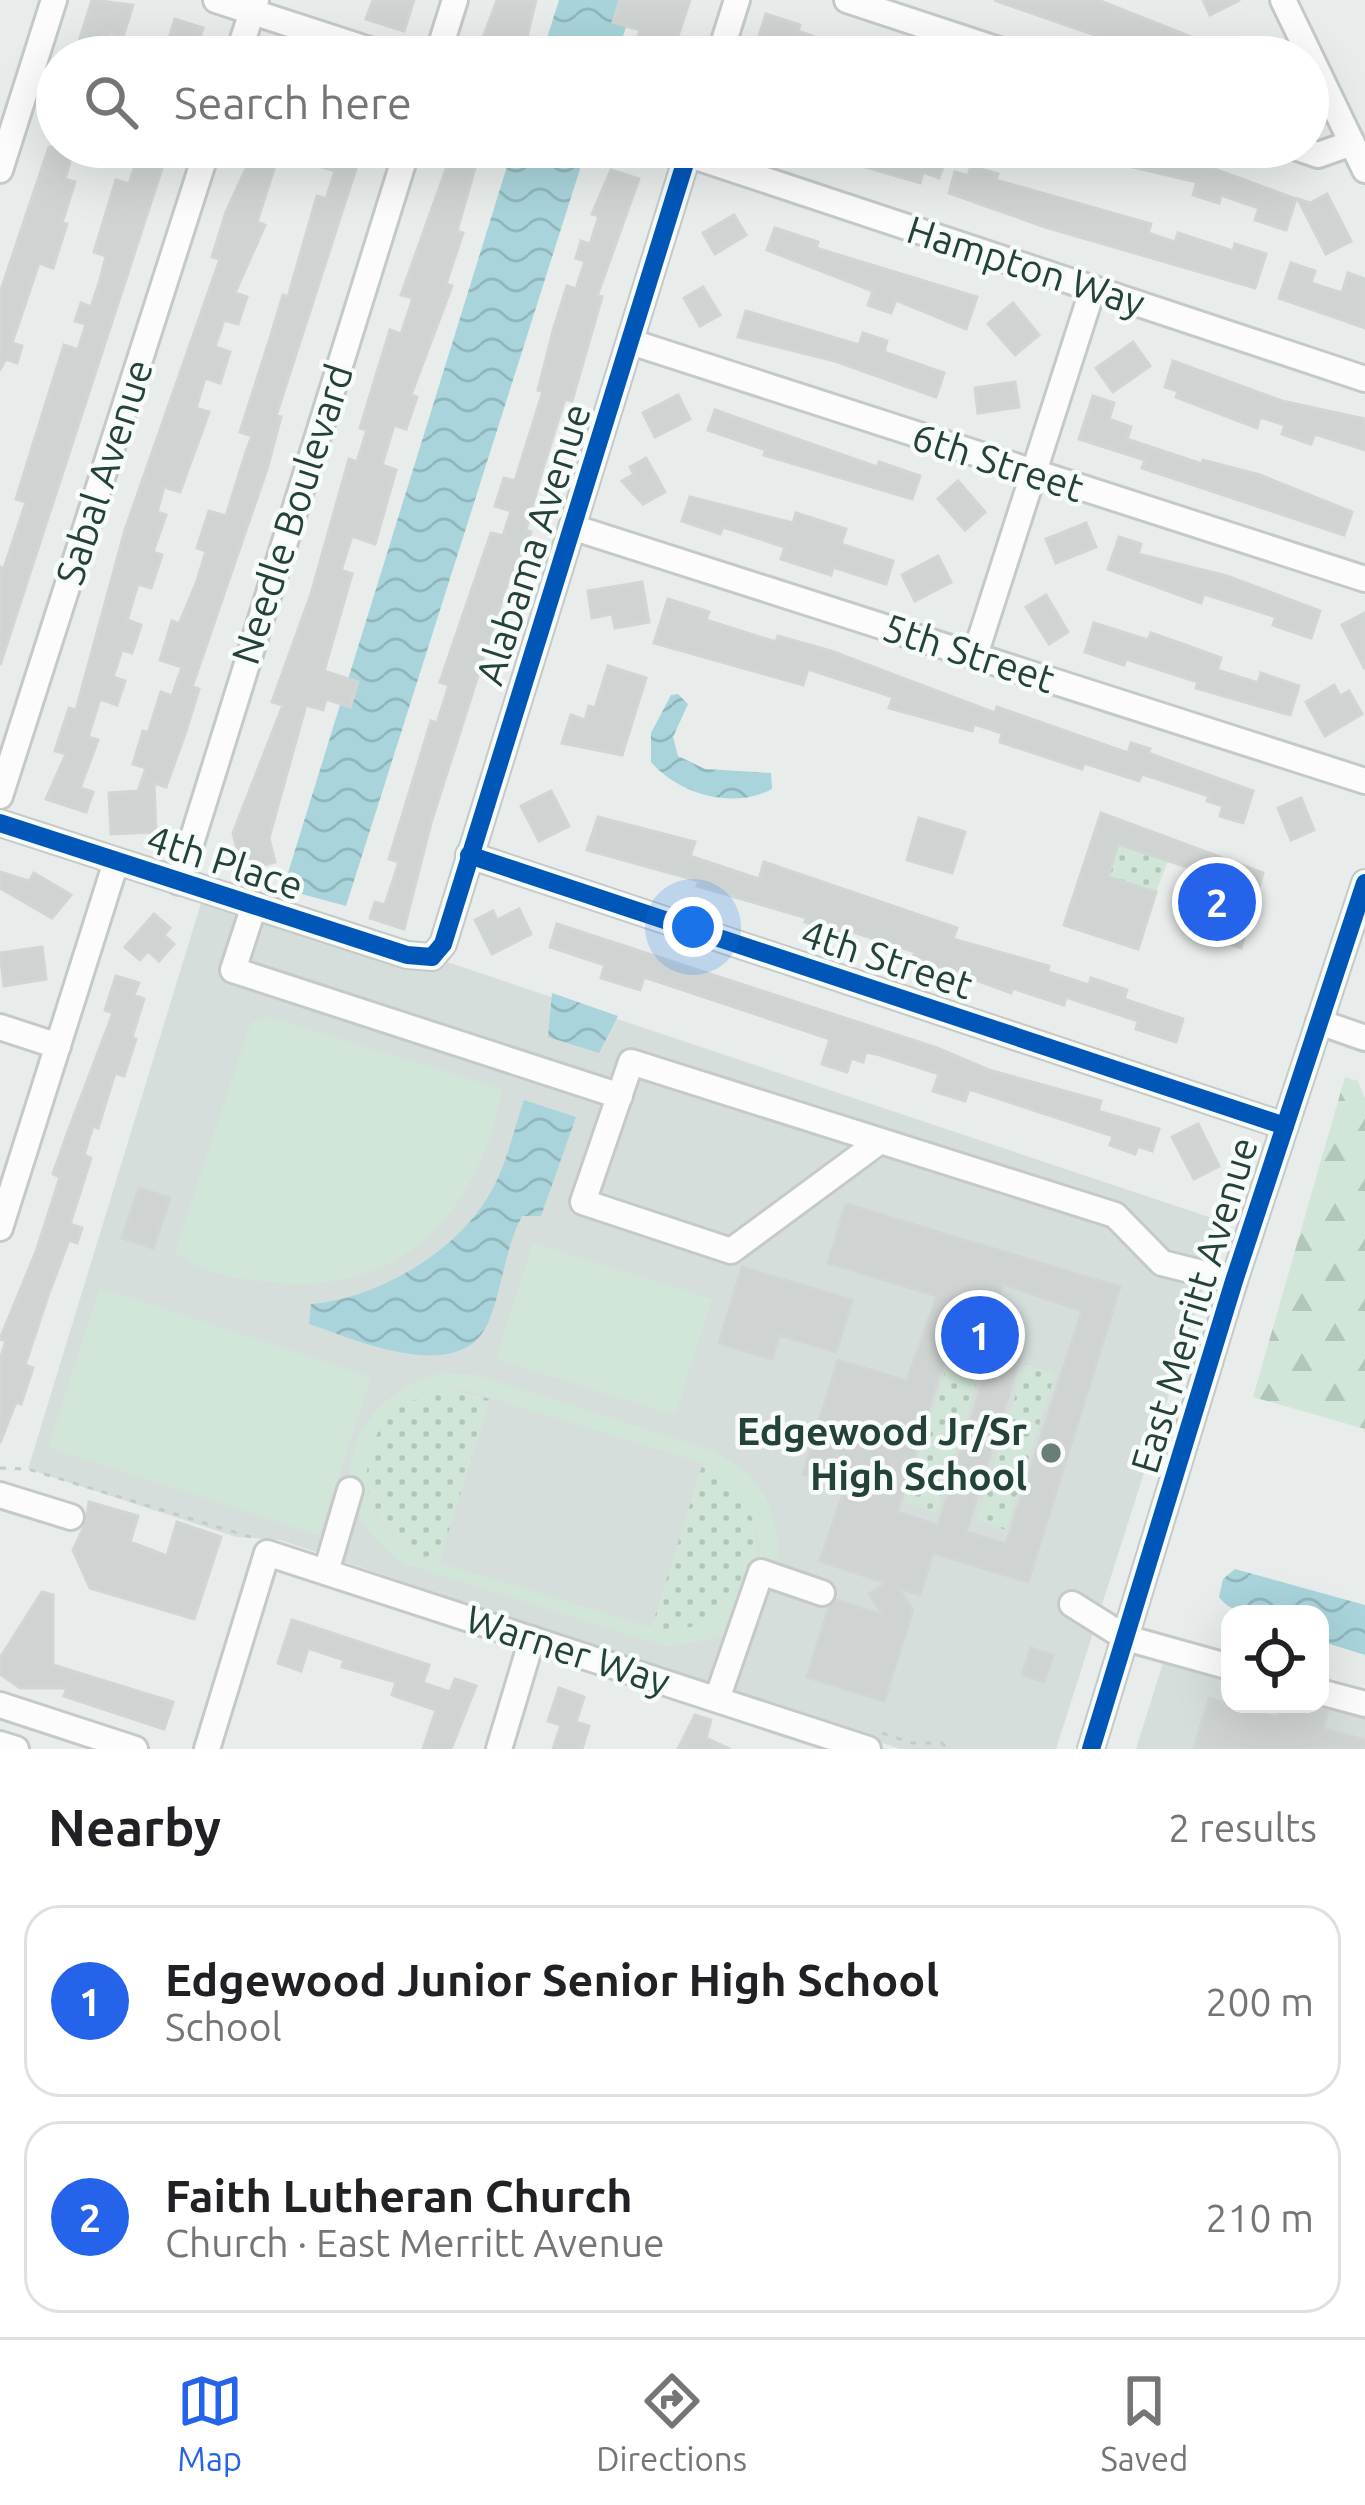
<!DOCTYPE html>
<meta charset="utf-8">
<style>
:root{--surface:#fff;--page:#f2f2f2;--text:#202124;--muted:#757577;--line:#e0e0e0;--accent:#2563eb}
body{margin:0;font-family:Ubuntu,sans-serif;background:var(--page);color:var(--text)}
.controls{position:absolute;right:36px;bottom:36px;display:grid;overflow:hidden;border-radius:24px;box-shadow:0 12px 48px #0002}
.controls button{width:108px;height:108px;display:grid;place-items:center;padding:0;border:0;border-bottom:3px solid var(--line);background:var(--surface);color:var(--text);font:60px sans-serif}
.you{position:absolute;left:693px;top:927px;width:42px;height:42px;margin:-30px;border:9px solid #fff;border-radius:50%;background:#1a73e8;box-shadow:0 0 0 18px #1a73e833}
.badge{display:grid;place-items:center;width:78px;height:78px;border-radius:50%;background:var(--accent);color:#fff;font-size:39px;font-weight:700}
.pin{position:absolute;translate:-50% -50%;border:6px solid #fff;box-shadow:0 3px 12px #0006}
.list{margin:0;padding:0;list-style:none}
h2{display:flex;justify-content:space-between;align-items:center;height:156px;margin:0;padding:0 48px;font-size:51px}
h2 small{font-size:39px;font-weight:400;color:var(--muted)}
.list li{display:grid;grid-template-columns:78px 1fr auto;gap:36px;align-items:center;box-sizing:border-box;height:192px;margin:0 24px 24px;padding:0 24px;border:3px solid var(--line);border-radius:36px}
.list b{display:block;font-size:45px;white-space:nowrap}
.list p{margin:0;font-size:39px;white-space:nowrap;color:var(--muted)}
.list em{font-size:39px;font-style:normal;color:var(--muted)}
.icon{flex:none;width:66px;height:66px;fill:none;stroke:currentColor;stroke-width:2;stroke-linecap:round;stroke-linejoin:round}
.map{position:relative;flex:none;width:1365px;height:1749px;overflow:hidden}
.search{position:absolute;background:var(--surface);box-shadow:0 12px 48px #0002;left:36px;right:36px;top:36px;height:132px;display:flex;align-items:center;gap:30px;box-sizing:border-box;padding:0 42px;border-radius:66px;color:var(--muted);font-size:45px}
.sheet{height:588px;background:var(--surface)}
nav{display:flex;justify-content:space-around;align-items:center;box-sizing:border-box;height:168px;border-top:3px solid var(--line);background:var(--surface);font-size:33px;color:var(--muted)}
nav a{display:grid;justify-items:center;gap:6px}
nav .on{color:var(--accent)}
.map>svg:first-child{display:block}
.built{fill:#d6dedb}
.grass{fill:url(#grass-dots)}
.forest{fill:url(#forest-firs)}
.pitch{fill:#d1e6d8;fill-rule:evenodd}
.water{fill:url(#water-waves)}
.building{fill:#cfd4d2;stroke:#d1d6d4;stroke-width:3;fill-rule:evenodd}
.lines{fill:none;stroke-linecap:round;stroke-linejoin:round}
.minor-casing{stroke:#c5cac8;stroke-width:30}
.path{stroke:#c3ccca;stroke-width:3;stroke-dasharray:6 9;stroke-linecap:butt}
.minor{stroke:#fcfcfc;stroke-width:24}
.cycleway-casing{stroke:#f7fbf9;stroke-width:26}
.cycleway{stroke:#0057b8;stroke-width:18}
.poi-dot{fill:#697e78;stroke:#f7fbf9;stroke-width:4.5}
.labels{text-anchor:middle;stroke-width:9;stroke-linejoin:round;paint-order:stroke}
.street-label{font-size:39px;fill:#24423a;stroke:#f7fbf9}
.poi-label{font-size:39px;font-weight:bold;fill:#24423a;stroke:#f7fbf9;text-anchor:end}
</style>
<div class="map">
<svg width="1365" height="1749" viewBox="0 0 1365 1749">
<defs>
<pattern id="grass-dots" width="8" height="8" patternUnits="userSpaceOnUse" patternTransform="scale(3)"><rect width="8" height="8" fill="#d1e6d8"/><path d="M2 2h.1M6 6h.1" fill="none" stroke="#b3c6ba" stroke-width="1.8" stroke-linecap="round"/></pattern>
<pattern id="forest-firs" width="22" height="20" patternUnits="userSpaceOnUse" patternTransform="scale(3)"><rect width="22" height="20" fill="#d1e6d8"/><path d="M5 1l3.5 6h-7zM16 11l3.5 6h-7z" fill="#b3c6ba"/></pattern>
<pattern id="water-waves" width="16" height="10" patternUnits="userSpaceOnUse" patternTransform="scale(3)"><rect width="16" height="10" fill="#a9d4db"/><path d="M0 5q4-4 8 0t8 0" fill="none" stroke="#91b7bd"/></pattern>
</defs>
<rect width="100%" height="100%" fill="#e8edeb"/>
<g class="built">
<path d="M205,890L432,957L1224,1222L1056,1749H900L280,1540L236,1537L28,1469Z"/>
<path d="M1167,1650L1230,1667V1704H1365V1749H1136Z"/>
</g>
<g class="grass">
<path d="M1118,844L1168,861L1156,892L1108,877Z"/>
<path d="M955,1340L987,1350L936,1512L904,1502Z"/>
<path d="M1025,1364L1055,1374L1006,1530L977,1520Z"/>
<path d="M443,1388L490,1399L439,1562C378,1548 334,1461 392,1413C406,1401 426,1395 443,1388Z"/>
<path d="M703,1463C803,1510 750,1663 652,1626Z"/>
</g>
<path class="forest" d="M1345,1077L1358,1081L1365,1099V1429L1253,1397Z"/>
<g class="pitch">
<path d="M265,1016L502,1089C481,1206 407,1292 282,1283C242,1280 209,1276 175,1253L250,1024Z"/>
<path d="M533,1243L712,1299L675,1415L496,1359Z"/>
<path d="M100,1288L371,1377L319,1535L48,1447Z"/>
<path d="M440,1373L477,1375L710,1450C721,1456 734,1462 743,1470C790,1508 789,1593 738,1627C716,1641 690,1643 665,1646L405,1564C316,1504 340,1403 440,1373ZM443,1388L465,1390L709,1465C790,1530 772,1616 667,1632L427,1559C384,1538 357,1503 370,1454C374,1440 381,1422 392,1413C407,1402 426,1395 443,1388Z"/>
</g>
<g class="water">
<path d="M559,0H635L616,57H541Z"/>
<path d="M513,147H587L346,906L283,889Z"/>
<path d="M678,694L688,704L673,737L678,756L705,769L771,773L772,789C732,810 679,794 651,762V733L671,695Z"/>
<path d="M552,993L618,1016L599,1053L548,1037Z"/>
<path d="M524,1100L576,1117L541,1216H522C504,1250 503,1288 488,1323C460,1387 354,1339 309,1324L311,1304C378,1299 461,1250 493,1188C507,1162 514,1129 524,1100Z"/>
<path d="M1235,1569L1365,1605V1655L1320,1641V1614C1289,1614 1239,1625 1219,1597L1223,1579Z"/>
</g>
<g class="building">
<path d="M92,0L133,5L123,37L110,33L101,57H74Z"/>
<path d="M373,0H414L404,31L366,19Z"/>
<path d="M497,0H536L522,57L479,49Z"/>
<path d="M620,0H690L671,57H631L640,30L613,22Z"/>
<path d="M994,0H1098L1209,44L1205,57H1158Z"/>
<path d="M1203,0H1240L1210,15Z"/>
<path d="M766,14L800,25L798,31L870,57H804L779,49L776,57L753,54Z"/>
<path d="M175,19L203,28L194,57H163Z"/>
<path d="M49,147H74L65,179L75,182L62,223L67,224L53,268L39,263L12,343L22,346L17,363L6,359L0,369V293Z"/>
<path d="M141,147H169L0,665V567L4,568L26,502L16,499L64,345L78,350L86,324L75,321L81,303L91,307L100,280L106,256L94,252L116,180L129,184Z"/>
<path d="M256,147H281L257,222L265,225L235,293L247,297L238,324L224,320L215,347L230,352L220,383L205,378L196,408L209,412L180,492L164,487L157,512L166,515L153,552L162,555L151,588L138,584L127,620L141,625L132,653L122,650L113,677L125,681L117,705L100,699L88,737L98,740L80,788L93,792L86,812L46,799L66,754L55,751L69,708L76,710L125,530L220,259L212,257L226,212Z"/>
<path d="M326,147H363L276,416L281,417L267,469L192,687L199,689L186,731L166,787L154,783L156,832L111,834L109,793L138,791L146,768L133,764L143,731L148,733L161,692L172,696L182,667L160,660L172,621L179,624L197,581L206,551L197,548L209,511L226,516L247,449L252,436L240,432L271,335L283,295L288,297L317,196L326,199L335,171L319,166Z"/>
<path d="M454,147H481L457,231L463,233L446,284L452,286L411,395L417,397L406,429L394,425L382,465L396,470L375,544L352,536L341,570L352,574L324,671L358,682L350,707L326,699L323,710L306,705L269,838L275,862L242,871L233,833L283,705L272,702L311,594L349,459L357,462L367,430L360,428L390,330L401,334L413,298L401,295Z"/>
<path d="M842,147H925L947,154L939,178L923,172L920,183L838,159Z"/>
<path d="M1077,147H1171L1189,153L1187,159L1296,199L1286,230L1255,220L1259,208L1247,204L1221,195L1219,203L1193,195L1197,182L1124,165Z"/>
<path d="M971,166L998,174L996,180L1151,224L1148,233L1175,242L1178,233L1233,251L1235,244L1266,254L1255,288L1045,227L949,193L955,172L968,176Z"/>
<path d="M611,170L639,179L597,296L602,297L572,401L565,399L542,471L526,530L531,532L516,577L510,575L431,823L404,929L370,918L375,902L385,905L399,862L389,859L431,721L437,723L449,685L440,682L491,533L503,536L511,511L495,506L504,478L515,481L543,391L538,390L553,331L567,286L576,289L585,261L576,258L581,241L590,244L599,216L592,214Z"/>
<path d="M1327,194L1351,241L1326,254L1298,199L1310,203Z"/>
<path d="M734,215L746,235L715,254L703,233Z"/>
<path d="M775,228L818,242L816,248L977,297L966,329L896,300L891,313L868,305L873,291L767,250Z"/>
<path d="M1291,263L1315,271L1311,283L1342,293L1348,273L1365,279V328L1279,298Z"/>
<path d="M703,287L720,315L700,326L684,298Z"/>
<path d="M1013,303L1039,335L1015,355L988,324Z"/>
<path d="M746,311L859,345L863,333L887,341L884,352L944,373L936,397L835,361L738,337Z"/>
<path d="M1133,342L1150,366L1113,392L1096,368Z"/>
<path d="M1173,361L1282,401L1365,419V450L1315,434L1311,444L1282,434L1285,425L1260,417L1257,428L1176,397L1178,391L1165,387Z"/>
<path d="M1015,382L1019,407L978,413L975,388Z"/>
<path d="M678,395L690,419L655,437L643,413Z"/>
<path d="M1093,396L1114,403L1109,419L1131,427L1127,439L1202,464L1203,460L1260,475L1352,512L1344,535L1142,468L1145,460L1079,439Z"/>
<path d="M715,410L877,467L879,462L920,476L912,499L764,455L766,450L708,430Z"/>
<path d="M646,458L665,492L643,504L622,481L634,474L630,467Z"/>
<path d="M958,481L985,512L965,530L938,499Z"/>
<path d="M690,497L793,523L796,513L846,529L841,544L893,561L886,584L833,567L831,575L781,559L785,547L723,527L720,534L682,521Z"/>
<path d="M1086,523L1096,547L1056,563L1046,539Z"/>
<path d="M1119,537L1141,544L1138,554L1227,576L1320,611L1311,638L1273,625L1276,617L1204,594L1201,603L1108,569Z"/>
<path d="M938,556L951,582L915,601L902,575Z"/>
<path d="M642,582L649,622L615,628L612,614L592,618L588,591Z"/>
<path d="M1046,595L1068,632L1049,644L1026,607Z"/>
<path d="M668,599L709,612L706,620L776,642L778,636L831,651L995,713L997,707L1128,753L1131,743L1150,749L1148,753L1253,791L1243,823L1220,816L1223,806L1207,801L1209,796L1142,774L1139,781L1084,763L1082,769L1000,742L1002,733L974,724L972,731L889,708L893,697L808,669L803,685L654,643Z"/>
<path d="M1365,613V669L1342,625Z"/>
<path d="M1094,623L1148,640L1151,633L1191,647L1221,658L1217,670L1258,683L1261,673L1299,686L1290,715L1196,688L1198,682L1126,659L1124,665L1085,652Z"/>
<path d="M608,666L646,678L622,755L562,743L571,715L585,720L589,706L595,708Z"/>
<path d="M1334,685L1340,696L1349,691L1362,714L1325,736L1306,702Z"/>
<path d="M551,791L569,826L539,841L521,806Z"/>
<path d="M1301,798L1314,830L1291,840L1278,808Z"/>
<path d="M1101,813L1263,873L1241,948L1193,931L1180,910L1193,869L1118,844L1108,877L1156,892L1138,949L1064,925Z"/>
<path d="M598,817L695,842L690,856L759,879L764,862L957,928L953,939L1049,966L1048,972L1089,985L1091,978L1127,990L1124,999L1183,1019L1176,1042L1136,1029L1138,1021L1066,997L1064,1005L1012,988L1011,993L913,957L915,952L847,930L845,935L805,922L807,918L697,886L699,881L587,850Z"/>
<path d="M919,818L965,832L952,873L907,860Z"/>
<path d="M0,872L29,881L34,873L71,895L52,918L0,888Z"/>
<path d="M519,909L531,934L492,954L475,920L493,911L497,920Z"/>
<path d="M154,914L170,928L164,935L174,944L159,961L148,951L140,960L125,947Z"/>
<path d="M557,924L937,1048L989,1070L1101,1101L1098,1111L1159,1129L1152,1151L1138,1146L1135,1154L1110,1145L1113,1136L969,1089L965,1101L933,1091L939,1074L880,1055L866,1052L863,1062L851,1058L847,1072L822,1064L830,1039L644,977L640,990L601,978L605,965L550,947Z"/>
<path d="M42,947L46,979L4,986L0,953Z"/>
<path d="M116,976L139,983L134,995L144,999L132,1037L136,1039L124,1076L115,1073L98,1128L93,1126L84,1155L91,1158L70,1224L82,1228L77,1243L69,1240L49,1293L25,1365L33,1368L21,1404L16,1402L0,1443V1360L6,1341L0,1339L37,1249L60,1177L53,1174L67,1134L113,1013L105,1010Z"/>
<path d="M1198,1124L1219,1166L1194,1179L1172,1137Z"/>
<path d="M139,1188L170,1198L153,1248L122,1238Z"/>
<path d="M846,1204L1120,1287L1028,1582L933,1553L920,1595L899,1588L913,1610L884,1701L807,1677L829,1607L836,1600L883,1615L869,1594L886,1583L820,1561L845,1487L803,1474L838,1360L907,1381L937,1296L828,1263ZM1003,1284L1082,1311L1006,1544L966,1532L1021,1356L993,1348L938,1525L897,1512L955,1325L986,1333Z"/>
<path d="M742,1267L852,1300L836,1352L779,1335L772,1359L719,1343Z"/>
<path d="M89,1502L138,1516L130,1542L167,1556L177,1522L221,1537L194,1619L90,1588L73,1550L86,1523Z"/>
<path d="M42,1592L53,1595V1665L173,1702L164,1729L64,1696L67,1688H20L0,1674V1658Z"/>
<path d="M292,1620L429,1665L423,1683L450,1692L455,1679L476,1686L451,1749H423L436,1710L392,1695L396,1682L342,1667L344,1660L308,1648L301,1671L278,1663Z"/>
<path d="M1031,1648L1053,1655L1044,1682L1022,1675Z"/>
<path d="M559,1688L584,1697L576,1722L589,1726L582,1749H553L561,1725L548,1721Z"/>
<path d="M1209,1698L1278,1718L1282,1704H1309L1328,1711L1323,1728L1365,1740V1749H1194Z"/>
<path d="M695,1715L711,1720L706,1738L730,1749H678Z"/>
</g>
<g class="lines">
<g class="minor-casing">
<g id="minor">
<path d="M216,0L391,57"/>
<path d="M847,0L1020,57"/>
<path d="M1283,0L1365,170"/>
<path d="M237,57L256,0"/>
<path d="M437,57L455,0"/>
<path d="M719,57L737,0"/>
<path d="M1295,147L1318,155L1352,143"/>
<path d="M687,154L1365,379"/>
<path d="M0,170L54,0"/>
<path d="M631,342L1365,579"/>
<path d="M572,527L1365,781"/>
<path d="M975,655L1093,288"/>
<path d="M0,796L208,147"/>
<path d="M0,823L407,955L432,957L443,944L690,147"/>
<path d="M469,855L1285,1126"/>
<path d="M179,882L408,147"/>
<path d="M254,906L233,970L620,1096"/>
<path d="M1319,1022L1365,1038"/>
<path d="M0,1027L58,1046"/>
<path d="M880,1141L731,1251L583,1202L631,1062L1115,1215L1162,1263L1234,1281"/>
<path d="M0,1228L116,862"/>
<path d="M0,1495L71,1517"/>
<path d="M326,1572L350,1490"/>
<path d="M1072,1604L1126,1638L1230,1667"/>
<path d="M1320,1692L1365,1704"/>
<path d="M717,1699L761,1572L822,1593"/>
<path d="M0,1705L135,1749"/>
<path d="M0,1744L16,1749"/>
<path d="M207,1749L267,1553L868,1749"/>
<path d="M499,1749L532,1639"/>
<path d="M1091,1749L1234,1281L1365,883"/>
</g>
</g>
<g class="path">
<path d="M0,1468L28,1469L254,1538"/>
<path d="M882,1733L912,1743H942L948,1749"/>
</g>
<use href="#minor" class="minor"/>
<g class="cycleway-casing">
<g id="cycleway">
<path d="M0,823L407,955L432,957L443,944L690,147"/>
<path d="M469,855L1285,1126"/>
<path d="M1091,1749L1234,1281L1365,883"/>
</g>
</g>
<use href="#cycleway" class="cycleway"/>
</g>
<circle class="poi-dot" cx="1051" cy="1453" r="12"/>
<g class="labels">
<g class="street-label">
<text transform="translate(1026 266) rotate(18)" y="14">Hampton Way</text>
<text transform="translate(998 462) rotate(18)" y="14">6th Street</text>
<text transform="translate(104 472) rotate(-72)" y="14">Sabal Avenue</text>
<text transform="translate(292 514) rotate(-72)" y="14">Needle Boulevard</text>
<text transform="translate(533 544) rotate(-72)" y="14">Alabama Avenue</text>
<text transform="translate(969 653) rotate(18)" y="14">5th Street</text>
<text transform="translate(225 862) rotate(18)" y="14">4th Place</text>
<text transform="translate(887 959) rotate(18)" y="14">4th Street</text>
<text transform="translate(1194 1305) rotate(-73)" y="14">East Merritt Avenue</text>
<text transform="translate(568 1650) rotate(18)" y="14">Warner Way</text>
</g>
<g class="poi-label">
<text x="1027" y="1445">Edgewood Jr/Sr<tspan x="1027" dy="45">High School</tspan></text>
</g>
</g>
</svg>
<div class="controls">
<button><svg class="icon" aria-label="locate" viewBox="0 0 24 24"><circle cx="12" cy="12" r="6"/><path d="M12 2v4M12 18v4M2 12h4M18 12h4"/></svg></button>
</div>
<div class="you"></div>
<div class="pin badge" style="left:980px;top:1335px">1</div>
<div class="pin badge" style="left:1217px;top:902px">2</div>
<div class="search"><svg class="icon" aria-label="search" viewBox="0 0 24 24"><circle cx="10" cy="10" r="6"/><path d="M15 15l6 6"/></svg>Search here</div>
</div>
<section class="sheet">
<h2>Nearby<small>2 results</small></h2>
<ul class="list">
<li><span class="badge">1</span><div><b>Edgewood Junior Senior High School</b><p>School</p></div><em>200 m</em></li>
<li><span class="badge">2</span><div><b>Faith Lutheran Church</b><p>Church · East Merritt Avenue</p></div><em>210 m</em></li>
</ul>
</section>
<nav>
<a class="on"><svg class="icon" aria-label="map" viewBox="0 0 24 24"><path d="M3 6l6-2 6 2 6-2v14l-6 2-6-2-6 2zM9 4v14M15 6v14"/></svg>Map</a>
<a><svg class="icon" aria-label="directions" viewBox="0 0 24 24"><path d="M12 3l9 9-9 9-9-9zM9 14v-3h6M13 9l2 2-2 2"/></svg>Directions</a>
<a><svg class="icon" aria-label="saved" viewBox="0 0 24 24"><path d="M7 4h10v16l-5-4-5 4z"/></svg>Saved</a>
</nav>
